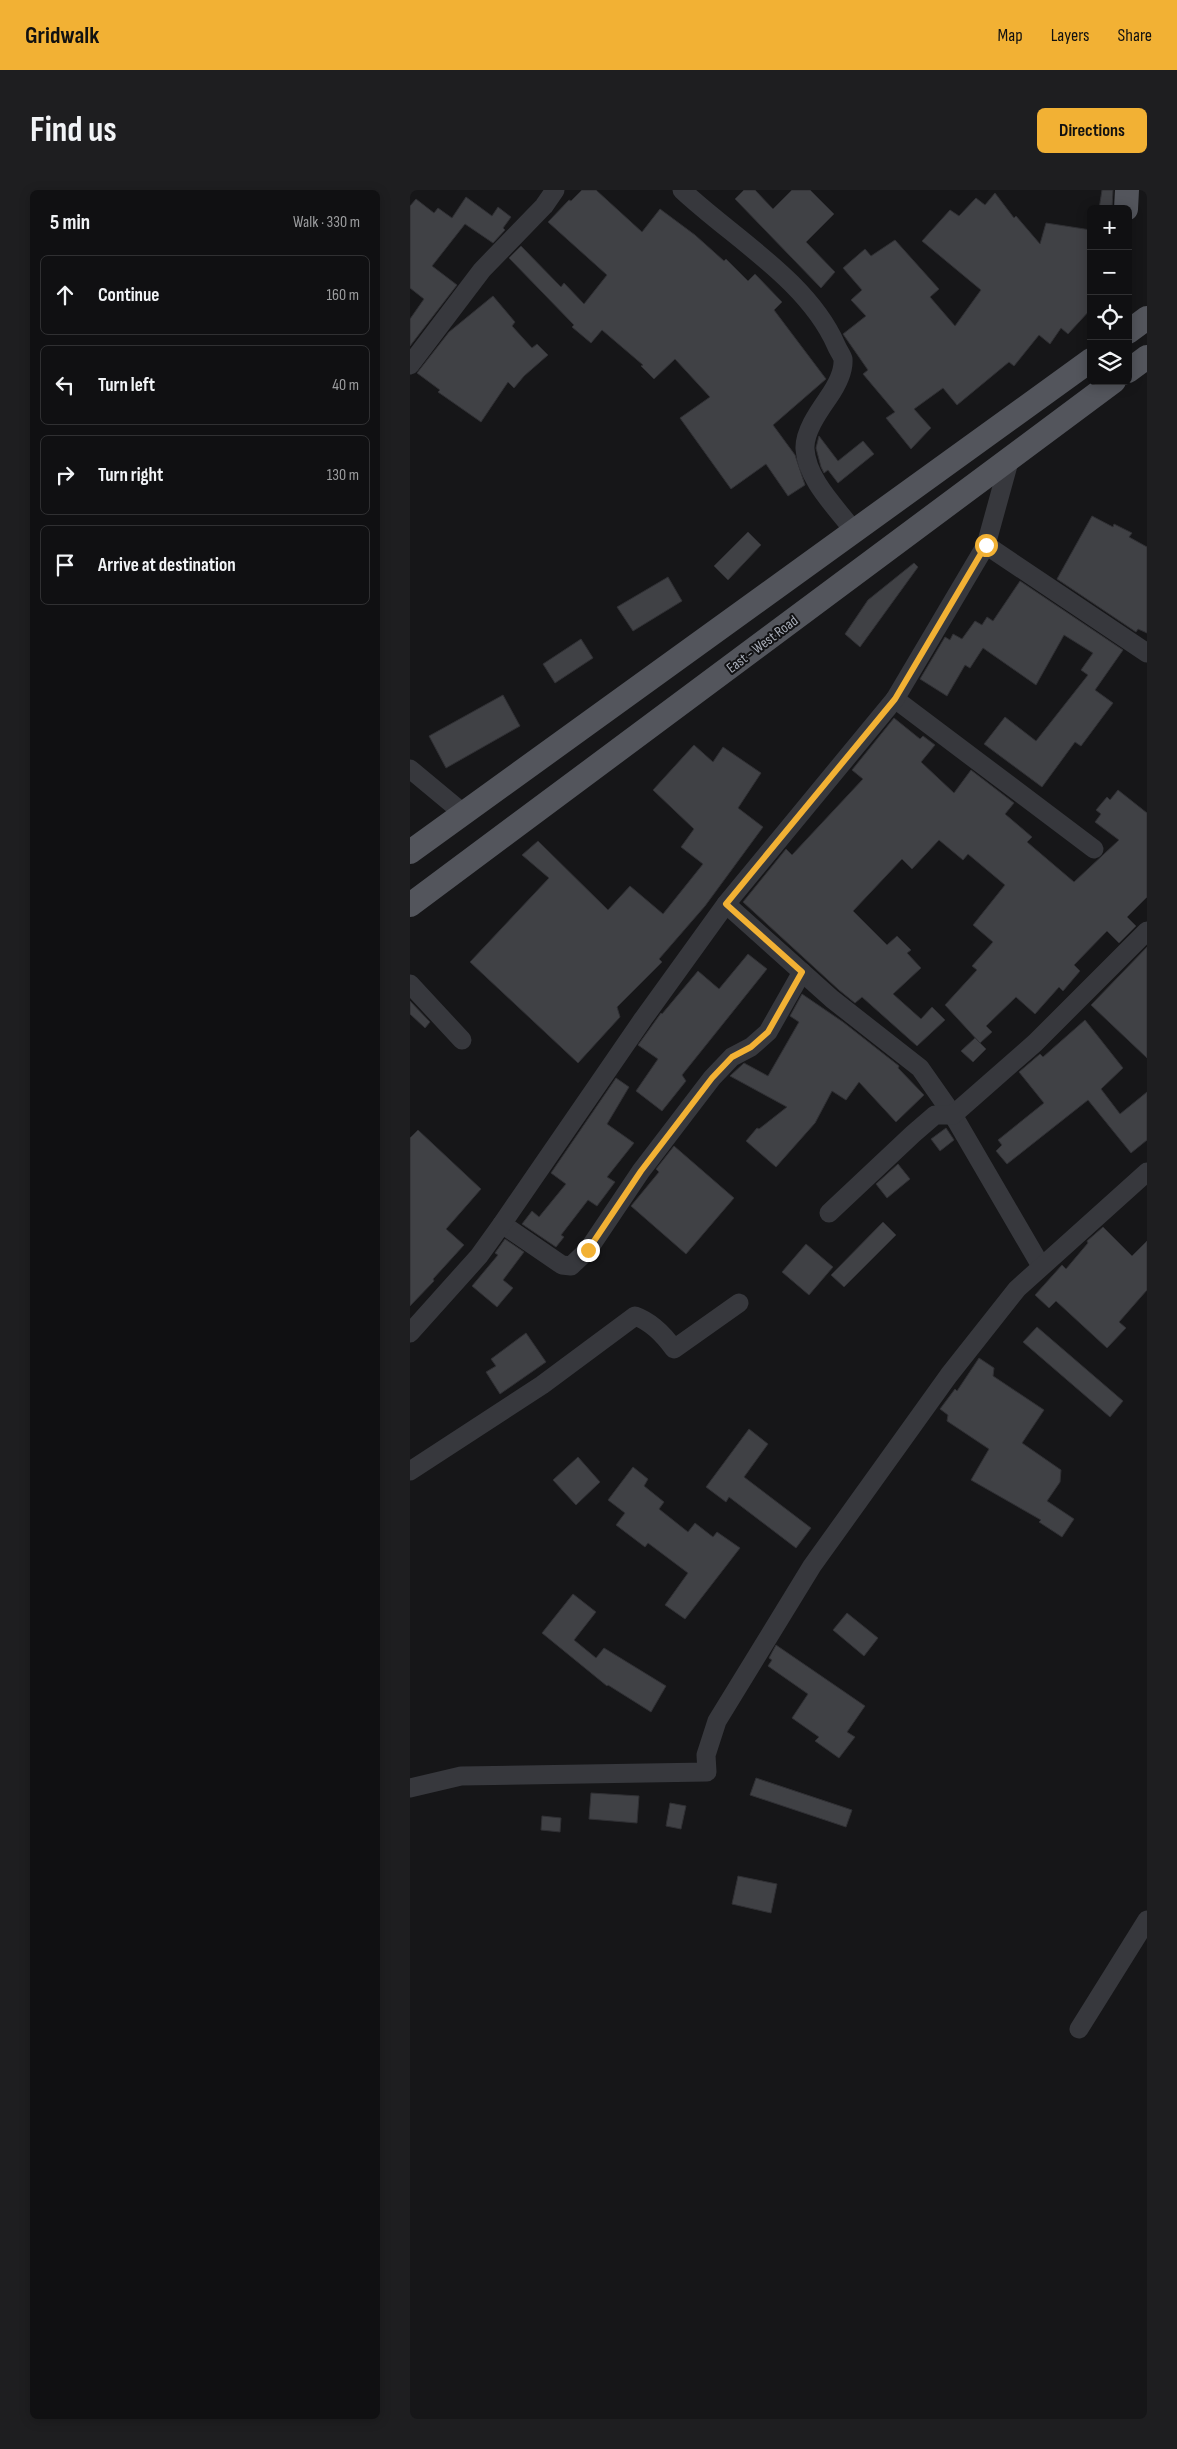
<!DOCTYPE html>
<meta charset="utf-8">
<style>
:root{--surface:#101012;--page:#1e1e20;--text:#f1f3f6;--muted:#9c9d9f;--line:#303032;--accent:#f2b134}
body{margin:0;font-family:"Sofia Sans Condensed",sans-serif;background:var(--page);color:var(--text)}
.controls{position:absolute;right:15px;top:15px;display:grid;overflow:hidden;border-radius:8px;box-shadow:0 2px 12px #0003}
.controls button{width:45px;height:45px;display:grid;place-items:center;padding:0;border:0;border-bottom:1px solid var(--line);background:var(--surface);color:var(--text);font:25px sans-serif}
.stop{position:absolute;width:15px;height:15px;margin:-11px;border:4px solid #f2b134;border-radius:50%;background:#fff}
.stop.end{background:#f2b134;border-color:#fff;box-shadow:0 1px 5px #0008}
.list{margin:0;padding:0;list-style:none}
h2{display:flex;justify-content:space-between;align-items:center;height:65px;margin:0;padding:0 20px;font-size:21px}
h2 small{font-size:16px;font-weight:400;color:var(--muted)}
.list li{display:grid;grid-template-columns:32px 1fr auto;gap:15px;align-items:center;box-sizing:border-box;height:80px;margin:0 10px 10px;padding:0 10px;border:1px solid var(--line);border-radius:8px}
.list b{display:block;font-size:19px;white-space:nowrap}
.list em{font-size:16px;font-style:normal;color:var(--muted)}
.icon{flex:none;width:28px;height:28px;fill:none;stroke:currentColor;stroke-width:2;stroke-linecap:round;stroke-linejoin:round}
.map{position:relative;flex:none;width:737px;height:2229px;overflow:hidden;border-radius:8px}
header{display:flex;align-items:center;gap:30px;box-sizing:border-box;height:70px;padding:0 25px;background:var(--accent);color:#111}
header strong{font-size:24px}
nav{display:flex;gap:28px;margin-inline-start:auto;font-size:18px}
.intro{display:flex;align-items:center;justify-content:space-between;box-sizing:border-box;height:120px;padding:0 30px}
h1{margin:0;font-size:35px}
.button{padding:12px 22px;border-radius:8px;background:var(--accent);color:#111;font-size:18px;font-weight:700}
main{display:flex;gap:30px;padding:0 30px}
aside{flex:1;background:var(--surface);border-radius:8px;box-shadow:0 2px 12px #0003}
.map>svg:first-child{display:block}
.building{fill:#404145;stroke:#303034}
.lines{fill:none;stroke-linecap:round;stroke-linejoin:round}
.minor{stroke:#37383d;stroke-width:19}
.major{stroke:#53555c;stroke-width:24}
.route{stroke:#f2b134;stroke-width:6}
.labels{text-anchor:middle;stroke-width:4;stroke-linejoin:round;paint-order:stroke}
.street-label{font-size:15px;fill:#a8adb8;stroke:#111113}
</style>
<header>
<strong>Gridwalk</strong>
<nav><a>Map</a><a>Layers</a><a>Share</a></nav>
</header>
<div class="intro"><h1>Find us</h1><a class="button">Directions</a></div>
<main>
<aside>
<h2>5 min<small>Walk · 330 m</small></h2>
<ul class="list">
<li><svg class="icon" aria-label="ahead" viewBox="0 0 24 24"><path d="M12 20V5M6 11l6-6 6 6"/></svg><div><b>Continue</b></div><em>160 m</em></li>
<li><svg class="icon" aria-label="left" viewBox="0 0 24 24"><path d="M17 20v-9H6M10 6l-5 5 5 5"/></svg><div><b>Turn left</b></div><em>40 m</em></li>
<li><svg class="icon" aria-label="right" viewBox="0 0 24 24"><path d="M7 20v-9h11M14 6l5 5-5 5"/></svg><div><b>Turn right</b></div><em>130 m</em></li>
<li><svg class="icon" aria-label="arrive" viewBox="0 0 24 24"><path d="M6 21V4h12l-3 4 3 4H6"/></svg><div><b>Arrive at destination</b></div></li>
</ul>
</aside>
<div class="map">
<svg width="737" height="2229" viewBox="0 0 737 2229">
<rect width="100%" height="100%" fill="#161618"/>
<g class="building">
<path d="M172,0H186L232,42L250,19L285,45L314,71L316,69L338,91L345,84L372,112L364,120L416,189L363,235L385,265L395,295L378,306L356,274L321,299L270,228L300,207L265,169L244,189L231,176L233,175L192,140L181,153L162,137L164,135L99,68L111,56L151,97L154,93L174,114L197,85L138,32L159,10L161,11Z"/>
<path d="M334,0H345L363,19L382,0H400L424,24L396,52L425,82L411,98L325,9Z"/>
<path d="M692,0H703L702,19H689Z"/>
<path d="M585,3L604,28L606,26L630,54L636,33L681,40V119L658,144L651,138L640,154L629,145L604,176L599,172L547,215L533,198L504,219L521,238L501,259L476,228L485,222L453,184L458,180L433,144L456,126L441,110L452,100L433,78L455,59L461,66L485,50L529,99L520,107L545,136L571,100L512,51L540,20L549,26L566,8L575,15Z"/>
<path d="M56,7L82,26L88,17L101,27L93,38L95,40L83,53L55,34L22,76L47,95L0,156V129L14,109L0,98V16L6,9L24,23L28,18L42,28Z"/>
<path d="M83,106L105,132L102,136L122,158L127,154L138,165L114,186L104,198L98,192L71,232L28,202L30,200L7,183L39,142Z"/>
<path d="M409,246L428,271L453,251L464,264L428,293L418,280L414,283L411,277L406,258Z"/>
<path d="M682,326L703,337L704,334L722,343L719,347L737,357V443L728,439L726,442L647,389Z"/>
<path d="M338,342L351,355L318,390L304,376Z"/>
<path d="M504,373L508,377L450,457L435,444L458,410Z"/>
<path d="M258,387L272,411L223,441L207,417Z"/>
<path d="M610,391L713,460L685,500L703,513L671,556L665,552L632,597L574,554L595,527L626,551L678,485L671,480L683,463L654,445L626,495L573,458L560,478L555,475L537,506L510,489L535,447L540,450L543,444L552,449L565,431L572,435L577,427L583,431Z"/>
<path d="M171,449L183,468L145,493L133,474Z"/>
<path d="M93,505L110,536L36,578L19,546Z"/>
<path d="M484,528L510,549L513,546L525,555L511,572L544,603L561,580L604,613L595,624L622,647L617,652L664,692L709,650L685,632L691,624L686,620L697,607L700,610L708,600L737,623V707L717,727L726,736L709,753L697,741L664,775L670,781L653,801L649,797L625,824L606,807L576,836L582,842L570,853L535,815L567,780L562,776L583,752L563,735L595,695L558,664L553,670L529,650L502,679L492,669L443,721L477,755L487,746L501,760L497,763L511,778L483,804L511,829L522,817L535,830L507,856L452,807L445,813L429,800L333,712L376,659L382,665L453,589L442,580Z"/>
<path d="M284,555L303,572L313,557L351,583L328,618L353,637L295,716L249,769L252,772L207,817L210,827L168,873L60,772L139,688L112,665L128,651L198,720L220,696L253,724L293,674L271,657L284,639L243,600Z"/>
<path d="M737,757V868L681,815Z"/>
<path d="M338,764L357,779L272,885L276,891L252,921L226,901L248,869L228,855L251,823L252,824L288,781L309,799Z"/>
<path d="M392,804L433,832L489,876L488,878L514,905L486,932L449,892L436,910L422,901L405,933L366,977L336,951L347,938L349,939L377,917L320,886L334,873L358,886L389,832L380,826Z"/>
<path d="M0,811L20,832L15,838L0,824Z"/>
<path d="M675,830L713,878L691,899L710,924L737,902V950L721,963L678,910L597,974L586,961L592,955L588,950L634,913L609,882L630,864L633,867Z"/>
<path d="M565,848L576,859L563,872L551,861Z"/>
<path d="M206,888L219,897L197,934L224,953L197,987L205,992L187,1016L178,1010L151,1045L154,1047L146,1057L112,1034L122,1021L129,1027L156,994L141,983Z"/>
<path d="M536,938L544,950L530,961L521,949Z"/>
<path d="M8,940L71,999L36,1039L54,1055L23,1089L24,1091L0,1116V948Z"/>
<path d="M264,956L324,1008L276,1064L221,1016L249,982L246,979Z"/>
<path d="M488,974L500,989L477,1008L466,994Z"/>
<path d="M473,1032L486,1045L434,1097L421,1085Z"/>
<path d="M693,1037L722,1066L737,1051V1100L709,1132L716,1138L697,1158L646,1111L639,1118L625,1105L652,1075L656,1079L678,1053L677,1051Z"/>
<path d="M95,1049L114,1062L93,1090L103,1098L87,1117L62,1096L88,1065L85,1063Z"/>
<path d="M396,1054L423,1077L399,1105L372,1082Z"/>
<path d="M627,1137L713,1211L700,1227L613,1152Z"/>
<path d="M116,1143L136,1172L90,1204L76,1182L86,1176L81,1169Z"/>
<path d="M569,1168L584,1178L583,1186L634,1220L612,1253L651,1280L650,1292L637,1311L664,1329L652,1347L629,1332L631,1330L561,1290L579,1259L537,1231L538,1225L530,1219L545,1199L547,1201Z"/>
<path d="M339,1239L358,1254L334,1287L401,1338L386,1358L319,1307L316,1312L296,1297Z"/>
<path d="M168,1267L190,1292L166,1315L143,1290Z"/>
<path d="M223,1277L238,1289L234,1296L254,1312L249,1319L278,1342L285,1333L303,1347L307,1342L330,1358L275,1429L255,1415L278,1383L238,1353L235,1357L206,1335L215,1323L198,1310Z"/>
<path d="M163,1404L186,1422L164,1450L186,1468L194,1458L256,1496L241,1522L198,1495L197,1496L132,1443Z"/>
<path d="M437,1423L468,1448L454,1466L423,1440Z"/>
<path d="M366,1455L455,1516L437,1542L445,1547L429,1568L405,1551L409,1547L382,1528L398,1504L358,1476L362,1470L359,1468Z"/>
<path d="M346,1588L442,1620L436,1637L340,1605Z"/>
<path d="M181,1603L229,1606L227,1633L179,1629Z"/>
<path d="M260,1613L276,1616L271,1639L256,1636Z"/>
<path d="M132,1626L151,1628L150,1642L131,1640Z"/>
<path d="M328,1686L367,1694L361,1723L322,1714Z"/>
</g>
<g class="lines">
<g class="minor">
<path d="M272,0C322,47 398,91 426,155C428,160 432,165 433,169C434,182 425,198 418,208C409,221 394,242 395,259C397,290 426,317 443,340"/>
<path d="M0,175L72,80L134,16L145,0"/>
<path d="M576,355L737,463"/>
<path d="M485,509L684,659"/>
<path d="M0,579L53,623"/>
<path d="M316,714L422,809L510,878L543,925L631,1076"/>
<path d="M0,794L52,850"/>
<path d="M419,1023L503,944L525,925H543L625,853L737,741"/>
<path d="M92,1034L152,1075L161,1076L178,1060L231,981L302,888L322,867L341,857L358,842L392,782"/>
<path d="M0,1143L69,1066L92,1034L233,829L316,714L485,509L576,355L600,268"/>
<path d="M0,1281L132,1195L225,1126C242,1132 254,1145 264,1159L329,1113"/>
<path d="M0,1598L51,1586L297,1582L296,1565L307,1531L402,1376L539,1185L607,1099L737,982"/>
<path d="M669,1839L737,1730"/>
</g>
<g class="major">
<path d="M716,19L717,0"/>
<path d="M718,142L737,128"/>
<path d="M718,181L737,167"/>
<path d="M0,662L681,170"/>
<path d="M0,715L704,191"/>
</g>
</g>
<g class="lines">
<path class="route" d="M178,1060L231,981L302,888L322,867L341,857L358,842L392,782L316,714L485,509L576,355"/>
</g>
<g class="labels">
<g class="street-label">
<text transform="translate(352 454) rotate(-37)" y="5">East - West Road</text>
</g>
</g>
</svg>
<div class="controls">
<button>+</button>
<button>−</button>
<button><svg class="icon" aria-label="locate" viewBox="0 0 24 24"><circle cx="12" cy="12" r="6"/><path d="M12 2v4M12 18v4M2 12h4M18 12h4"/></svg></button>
<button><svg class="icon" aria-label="layers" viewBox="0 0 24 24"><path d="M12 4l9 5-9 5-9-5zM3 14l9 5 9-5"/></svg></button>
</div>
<div class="stop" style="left:576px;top:355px"></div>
<div class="stop end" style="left:178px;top:1060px"></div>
</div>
</main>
